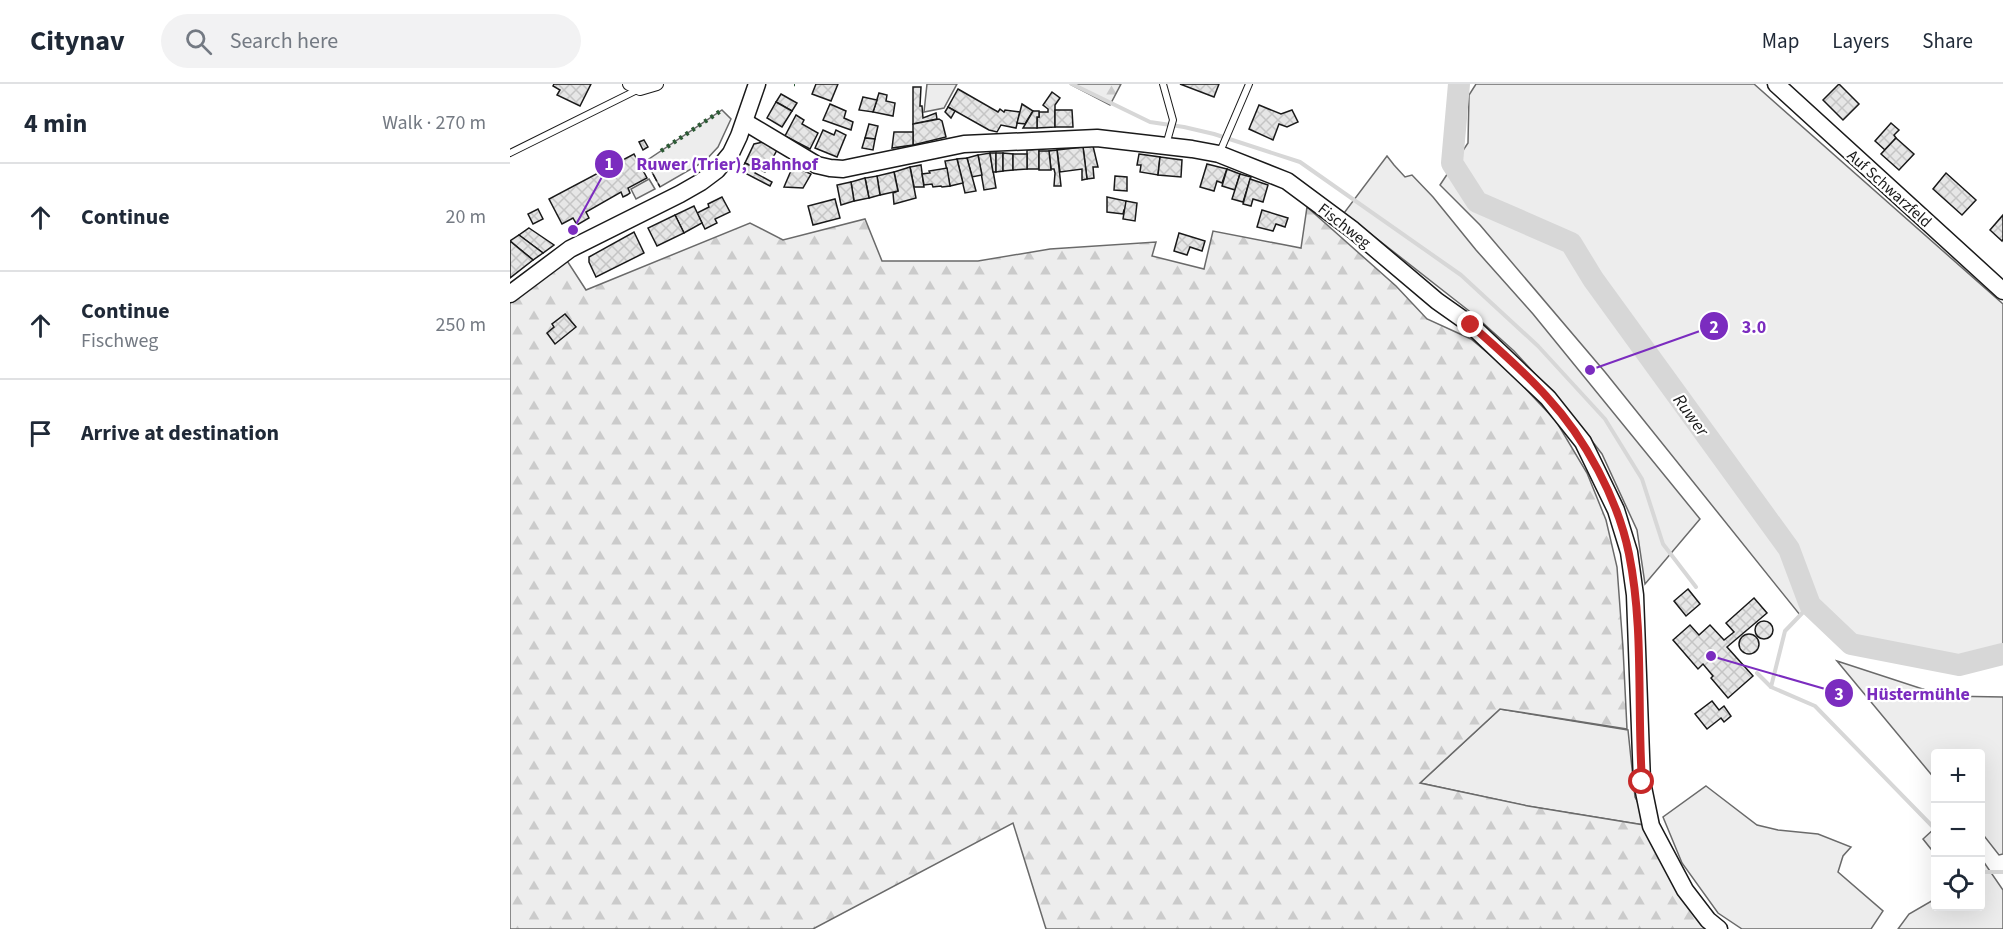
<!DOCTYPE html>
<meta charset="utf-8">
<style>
:root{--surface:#fff;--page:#f2f2f3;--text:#1f2937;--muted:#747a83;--line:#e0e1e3}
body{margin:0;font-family:"Source Sans 3",sans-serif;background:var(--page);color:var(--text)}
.controls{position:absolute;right:18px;bottom:18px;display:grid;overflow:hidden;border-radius:6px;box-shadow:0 6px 24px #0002}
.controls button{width:54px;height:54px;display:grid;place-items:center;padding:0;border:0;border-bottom:2px solid var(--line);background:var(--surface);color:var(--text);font:30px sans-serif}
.stop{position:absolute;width:18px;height:18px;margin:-14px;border:4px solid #c62828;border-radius:50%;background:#fff}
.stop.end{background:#c62828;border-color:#fff;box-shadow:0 2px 6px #0008}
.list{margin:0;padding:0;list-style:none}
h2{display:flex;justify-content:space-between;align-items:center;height:78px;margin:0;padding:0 24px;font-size:26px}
h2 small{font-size:20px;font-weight:400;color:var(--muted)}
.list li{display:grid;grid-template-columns:39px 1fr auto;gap:18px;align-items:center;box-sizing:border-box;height:108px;padding:0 24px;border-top:2px solid var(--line)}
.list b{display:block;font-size:22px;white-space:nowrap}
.list p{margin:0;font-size:20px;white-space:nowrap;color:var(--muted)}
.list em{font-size:20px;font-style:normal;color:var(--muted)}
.icon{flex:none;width:33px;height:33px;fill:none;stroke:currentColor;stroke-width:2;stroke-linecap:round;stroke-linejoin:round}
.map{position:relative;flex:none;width:1493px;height:845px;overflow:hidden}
header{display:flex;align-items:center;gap:36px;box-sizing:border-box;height:84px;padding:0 30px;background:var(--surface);border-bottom:2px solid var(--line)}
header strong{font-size:28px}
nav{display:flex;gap:33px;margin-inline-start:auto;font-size:21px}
.search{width:420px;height:54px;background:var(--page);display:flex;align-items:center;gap:15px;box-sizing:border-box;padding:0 21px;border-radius:33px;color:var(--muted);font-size:22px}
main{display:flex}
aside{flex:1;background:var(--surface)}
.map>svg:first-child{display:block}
.built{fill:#ededed;stroke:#6a6a6a;stroke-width:1.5}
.forest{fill:url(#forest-firs);stroke:#6a6a6a;stroke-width:1.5}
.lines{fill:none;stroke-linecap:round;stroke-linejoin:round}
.stream{stroke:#d7d7d7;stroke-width:4}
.river{stroke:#d7d7d7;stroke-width:22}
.building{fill:url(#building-cross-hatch);stroke:#1a1a1a;stroke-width:1.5}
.lane-casing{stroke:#1a1a1a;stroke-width:8}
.street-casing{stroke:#1a1a1a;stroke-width:14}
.secondary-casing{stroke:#1a1a1a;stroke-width:19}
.lane{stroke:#fff;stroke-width:6}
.street{stroke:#fff;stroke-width:12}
.secondary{stroke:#fff;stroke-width:16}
.hedge{stroke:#2b5a34;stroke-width:4.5;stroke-dasharray:3 4.5;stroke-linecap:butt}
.fence{stroke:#1a1a1a;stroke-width:1.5;stroke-dasharray:8 3;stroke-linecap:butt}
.route{stroke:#c62828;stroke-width:8}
.labels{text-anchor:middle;stroke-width:4.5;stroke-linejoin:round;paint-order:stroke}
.street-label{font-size:16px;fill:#1a1a1a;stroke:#fff}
.water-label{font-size:18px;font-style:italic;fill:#1a1a1a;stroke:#fff}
.leader{fill:none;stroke:#7b2cbf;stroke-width:2}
.callout-dot{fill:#7b2cbf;stroke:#fff;stroke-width:2}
.mark-label{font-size:18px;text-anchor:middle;font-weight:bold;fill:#fff}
.callout-label{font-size:18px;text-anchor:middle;font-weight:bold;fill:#7b2cbf;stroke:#fff;stroke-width:4.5;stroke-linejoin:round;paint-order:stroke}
</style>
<header>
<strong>Citynav</strong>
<div class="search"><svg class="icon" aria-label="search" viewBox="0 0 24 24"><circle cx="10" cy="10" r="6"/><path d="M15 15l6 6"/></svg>Search here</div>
<nav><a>Map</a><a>Layers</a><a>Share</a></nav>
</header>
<main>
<aside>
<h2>4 min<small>Walk · 270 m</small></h2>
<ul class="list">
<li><svg class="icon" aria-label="ahead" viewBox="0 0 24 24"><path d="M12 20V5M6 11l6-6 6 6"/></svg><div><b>Continue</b></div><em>20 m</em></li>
<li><svg class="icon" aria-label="ahead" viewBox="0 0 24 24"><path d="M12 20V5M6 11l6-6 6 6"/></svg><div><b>Continue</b><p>Fischweg</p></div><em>250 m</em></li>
<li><svg class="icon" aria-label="arrive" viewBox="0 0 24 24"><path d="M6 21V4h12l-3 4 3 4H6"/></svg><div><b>Arrive at destination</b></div></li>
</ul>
</aside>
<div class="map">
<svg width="1493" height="845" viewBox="0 0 1493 845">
<defs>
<pattern id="forest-firs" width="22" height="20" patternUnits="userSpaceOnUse" patternTransform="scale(1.5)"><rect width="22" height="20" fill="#ededed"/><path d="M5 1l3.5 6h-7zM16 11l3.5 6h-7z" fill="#cbcbcb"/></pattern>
<pattern id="building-cross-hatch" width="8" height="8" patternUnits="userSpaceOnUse" patternTransform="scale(1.5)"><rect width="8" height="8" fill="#e6e6e6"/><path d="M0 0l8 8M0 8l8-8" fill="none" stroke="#c5c5c5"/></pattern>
</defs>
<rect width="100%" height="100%" fill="#fff"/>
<g class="built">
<path d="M417,0H447L434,24L414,28Z"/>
<path d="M966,0H1244L1493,220V570L1449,581L1341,560L1300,521L1290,531L1095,288L970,141L930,101L958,59L959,11Z"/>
<path d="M212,26L221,35L208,63L195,77L150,103L136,77Z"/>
<path d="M877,72L884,81L895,93L902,91L923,113L966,166L1023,230L1190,435L1135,500L1127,446L1092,370L1058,326L1004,267L963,230L834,129Z"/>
<path d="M139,95L145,105L126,115L121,105Z"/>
<path d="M1327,577L1434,612L1493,613V770L1489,771L1471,748L1470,670H1426L1425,695Z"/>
<path d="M990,625L1118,646L1125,713L1140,742L1017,722L910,699Z"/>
<path d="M1196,702L1247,741L1268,746L1308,750L1341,763L1333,772L1328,788L1373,827L1361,845H1232L1208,829L1172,779L1153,733Z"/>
<path d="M1425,744V770L1413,755Z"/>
<path d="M1471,774L1493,806V845H1388L1399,830L1425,815L1426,822H1470Z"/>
</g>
<g class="forest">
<path d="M560,0H611L600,21Z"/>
<path d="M797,123L886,202L917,235L961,255L997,285L1046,337L1077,389L1096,436L1107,483L1113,564L1117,645L990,625L910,699L1018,722L1140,742L1207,845H536L503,739L303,845H0V213L54,172L76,206L240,139L273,156L355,135L372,177H468L540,165L646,158L642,172L694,185L703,147L791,164Z"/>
</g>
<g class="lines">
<g class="stream">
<path d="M562,0L640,38L674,43L704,50L790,78L951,191L1028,262L1095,335L1132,395L1153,460L1186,503"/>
<path d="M1247,589L1261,603L1305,622L1426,746"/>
<path d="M1261,603L1275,547L1300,521"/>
<path d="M1470,788H1493"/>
</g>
<path class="river" d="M949,0L942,79L967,118L1061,159L1083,195L1279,465L1300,521L1341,560L1449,581L1493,570"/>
</g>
<g class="building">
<path d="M44,0H81L70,22L47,11L50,6L43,2Z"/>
<path d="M306,0H328L321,17L302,10Z"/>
<path d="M670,0H709L704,13Z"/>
<path d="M1329,0L1349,20L1333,36L1313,16Z"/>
<path d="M403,3H411L410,22H412L413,34L426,29L427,35L403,40Z"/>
<path d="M448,5L488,28L490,25L494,28L495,26L510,28L506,44L491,41L487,48L479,46L438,23Z"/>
<path d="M542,8L550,14L545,21V43L527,44V33H529V28H538V25L533,21Z"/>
<path d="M369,9L377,11L376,17L385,19L383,32L363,28Z"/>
<path d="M271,10L287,19L282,27L266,18Z"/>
<path d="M353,13L367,16L363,28L349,26Z"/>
<path d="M266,18L282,27L272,43L257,34Z"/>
<path d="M320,20L336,27L334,34L343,38L341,46L313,36Z"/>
<path d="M512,20L523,27L515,40L507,39Z"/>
<path d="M749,21L771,30L782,26L788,38L777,43L769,40L763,56L739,45Z"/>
<path d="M438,23L445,27L441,34L435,28Z"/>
<path d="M545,26H562L563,43H545Z"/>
<path d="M523,27H529V33H527V44H513Z"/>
<path d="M286,31L294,36L292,40L308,49L300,65L275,52Z"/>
<path d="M429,35L432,37L436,53L403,61V40Z"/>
<path d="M1381,39L1389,46L1384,51L1386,54L1375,66L1365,57Z"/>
<path d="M359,40L368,42L365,55L355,54Z"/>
<path d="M313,46L324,51L326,46L336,51L327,73L305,64Z"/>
<path d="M384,48H403V61L382,64Z"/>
<path d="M355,54L365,55L363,66L352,64Z"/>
<path d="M1386,54L1404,70L1389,86L1371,70Z"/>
<path d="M134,56L138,63L133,66L129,58Z"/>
<path d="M253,58L267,66L255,88L235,79L244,60Z"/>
<path d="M583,62L588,83H583L584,94L577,95L573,63Z"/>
<path d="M573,63L577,95L572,96V85L550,88L547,66Z"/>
<path d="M529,65V85H517V66Z"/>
<path d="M547,66L551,102H544L545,89L544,85H541L539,67Z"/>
<path d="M529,67H539L541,86H529Z"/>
<path d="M480,69L486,104L474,106L468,71Z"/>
<path d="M480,69H486V88H483Z"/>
<path d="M486,69H493V87L486,88Z"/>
<path d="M493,69L503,70V86L493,87Z"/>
<path d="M124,70L137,94L118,104L120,109L117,111L113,113L111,108L76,128L79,134L67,141L63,134L52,140L39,115Z"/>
<path d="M503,70H517V85L503,86Z"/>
<path d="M629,70L650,73L648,91L630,88L631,81H627Z"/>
<path d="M468,71L472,91L462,93L457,74Z"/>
<path d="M650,73L672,76L671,93L648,91Z"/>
<path d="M457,74L466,107L455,109L447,75Z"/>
<path d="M447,75L453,99L440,102L435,77Z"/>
<path d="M235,79L247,85L245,89L262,98L260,102L231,87Z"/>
<path d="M697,80L717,85L712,99L707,97L704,107L690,103Z"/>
<path d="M411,81L414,103H404L400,83Z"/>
<path d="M283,82L301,90L293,104L274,103Z"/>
<path d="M400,83L406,114L384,120L383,109L388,107L384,88Z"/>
<path d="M437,84L440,102L432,103L431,102L423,103L422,100L414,101L412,90L420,89L419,87Z"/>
<path d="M717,85L730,90L725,106L712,102Z"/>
<path d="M384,88L388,107L370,111L367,92Z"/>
<path d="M1436,89L1466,116L1452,131L1423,105Z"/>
<path d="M730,90L741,93L733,118L722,115Z"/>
<path d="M367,92L370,111L359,114L355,94Z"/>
<path d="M605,92L617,93V107L604,106Z"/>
<path d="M355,94L359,114L344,117L341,98Z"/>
<path d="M740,95L758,101L753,118L743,115L741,122L733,120Z"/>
<path d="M341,98L344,117L331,121L327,101Z"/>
<path d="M212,113L220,128L205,135L207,139L195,145L187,129L199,123L198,120Z"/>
<path d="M597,113L616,117V126H614L613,130L597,128Z"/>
<path d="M325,115L330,134L303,141L298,122Z"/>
<path d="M616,117L627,119L625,137L613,135Z"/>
<path d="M184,122L192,139L174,149L165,131Z"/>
<path d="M28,125L33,135L23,140L18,130Z"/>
<path d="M752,126L778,134L775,143L766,140L763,147L747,143Z"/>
<path d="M165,131L174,149L147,162L138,144Z"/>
<path d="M1493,131V155L1492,157L1480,146Z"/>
<path d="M19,144L44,161L33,169L9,151Z"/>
<path d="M124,148L134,169L86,193L79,178V173Z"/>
<path d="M669,149L695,157L692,167L680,163L677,171L664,167Z"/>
<path d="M9,151L33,169L23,176L0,157Z"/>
<path d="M0,157L23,176L0,194Z"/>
<path d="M55,230L66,243L45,260L37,249L44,243L42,240Z"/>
<path d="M1178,505L1190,520L1176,532L1164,517Z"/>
<path d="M1244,514L1257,529L1217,563L1243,592L1218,614L1201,594L1203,592L1193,580L1188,585L1163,556L1180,541L1189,551L1200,541L1214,556L1224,548L1216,539Z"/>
<circle cx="1254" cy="546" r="9"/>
<circle cx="1239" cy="560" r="10"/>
<path d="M1202,617L1209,626L1214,622L1221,632L1214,638L1211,634L1197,645L1185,630Z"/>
</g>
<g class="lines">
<g class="lane-casing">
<g id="lane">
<path d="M653,0L663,36L656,61"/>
<path d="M0,69L129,5"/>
<path d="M709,70L739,0"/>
</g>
</g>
<g class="street-casing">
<path id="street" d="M119,0L130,5L147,0"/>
</g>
<g class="secondary-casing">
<g id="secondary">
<path d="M1266,0L1493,207"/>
<path d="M235,38L307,81L320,84L333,85L454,60L587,54L682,65L709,70L777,97L843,146L927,217L961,241L1038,314L1073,358L1106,426L1119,468L1125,511L1132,698L1141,742L1175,806L1198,836L1209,845"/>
<path d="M0,210L60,165L170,110L191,98L207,86L221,69L229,52L247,0"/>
</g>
</g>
<use href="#lane" class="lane"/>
<use href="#street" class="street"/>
<use href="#secondary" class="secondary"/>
<g class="hedge">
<path d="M284,0H285"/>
<path d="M151,67L212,26"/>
</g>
<path class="fence" d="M143,90L150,103"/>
</g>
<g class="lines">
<path class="route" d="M961,241C987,264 1014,287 1037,313C1075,354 1108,415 1119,470C1134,544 1127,622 1132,698"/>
</g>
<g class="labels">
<g class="street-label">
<text transform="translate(1380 104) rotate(42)" y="6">Auf Schwarzfeld</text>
<text transform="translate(835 141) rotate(38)" y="6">Fischweg</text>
</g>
<g class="water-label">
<text transform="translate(1181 331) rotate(54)" y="6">Ruwer</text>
</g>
</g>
<path class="leader" d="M63 146L99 80M1080 286L1204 242M1201 572L1329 609"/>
<g class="callout-dot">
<circle cx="63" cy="146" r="6"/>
<circle cx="1080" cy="286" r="6"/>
<circle cx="1201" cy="572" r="6"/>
<circle cx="99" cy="80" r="15"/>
<circle cx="1204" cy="242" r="15"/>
<circle cx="1329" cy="609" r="15"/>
</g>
<g class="mark-label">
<text x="99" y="86">1</text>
<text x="1204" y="249">2</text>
<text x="1329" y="616">3</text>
</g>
<g class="callout-label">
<text x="217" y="86">Ruwer (Trier), Bahnhof</text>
<text x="1244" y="249">3.0</text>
<text x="1408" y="616">Hüstermühle</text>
</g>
</svg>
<div class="controls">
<button>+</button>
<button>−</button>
<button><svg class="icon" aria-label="locate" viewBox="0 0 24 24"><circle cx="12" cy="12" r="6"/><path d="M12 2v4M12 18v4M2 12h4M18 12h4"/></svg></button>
</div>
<div class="stop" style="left:1132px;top:698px"></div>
<div class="stop end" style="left:961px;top:241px"></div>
</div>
</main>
